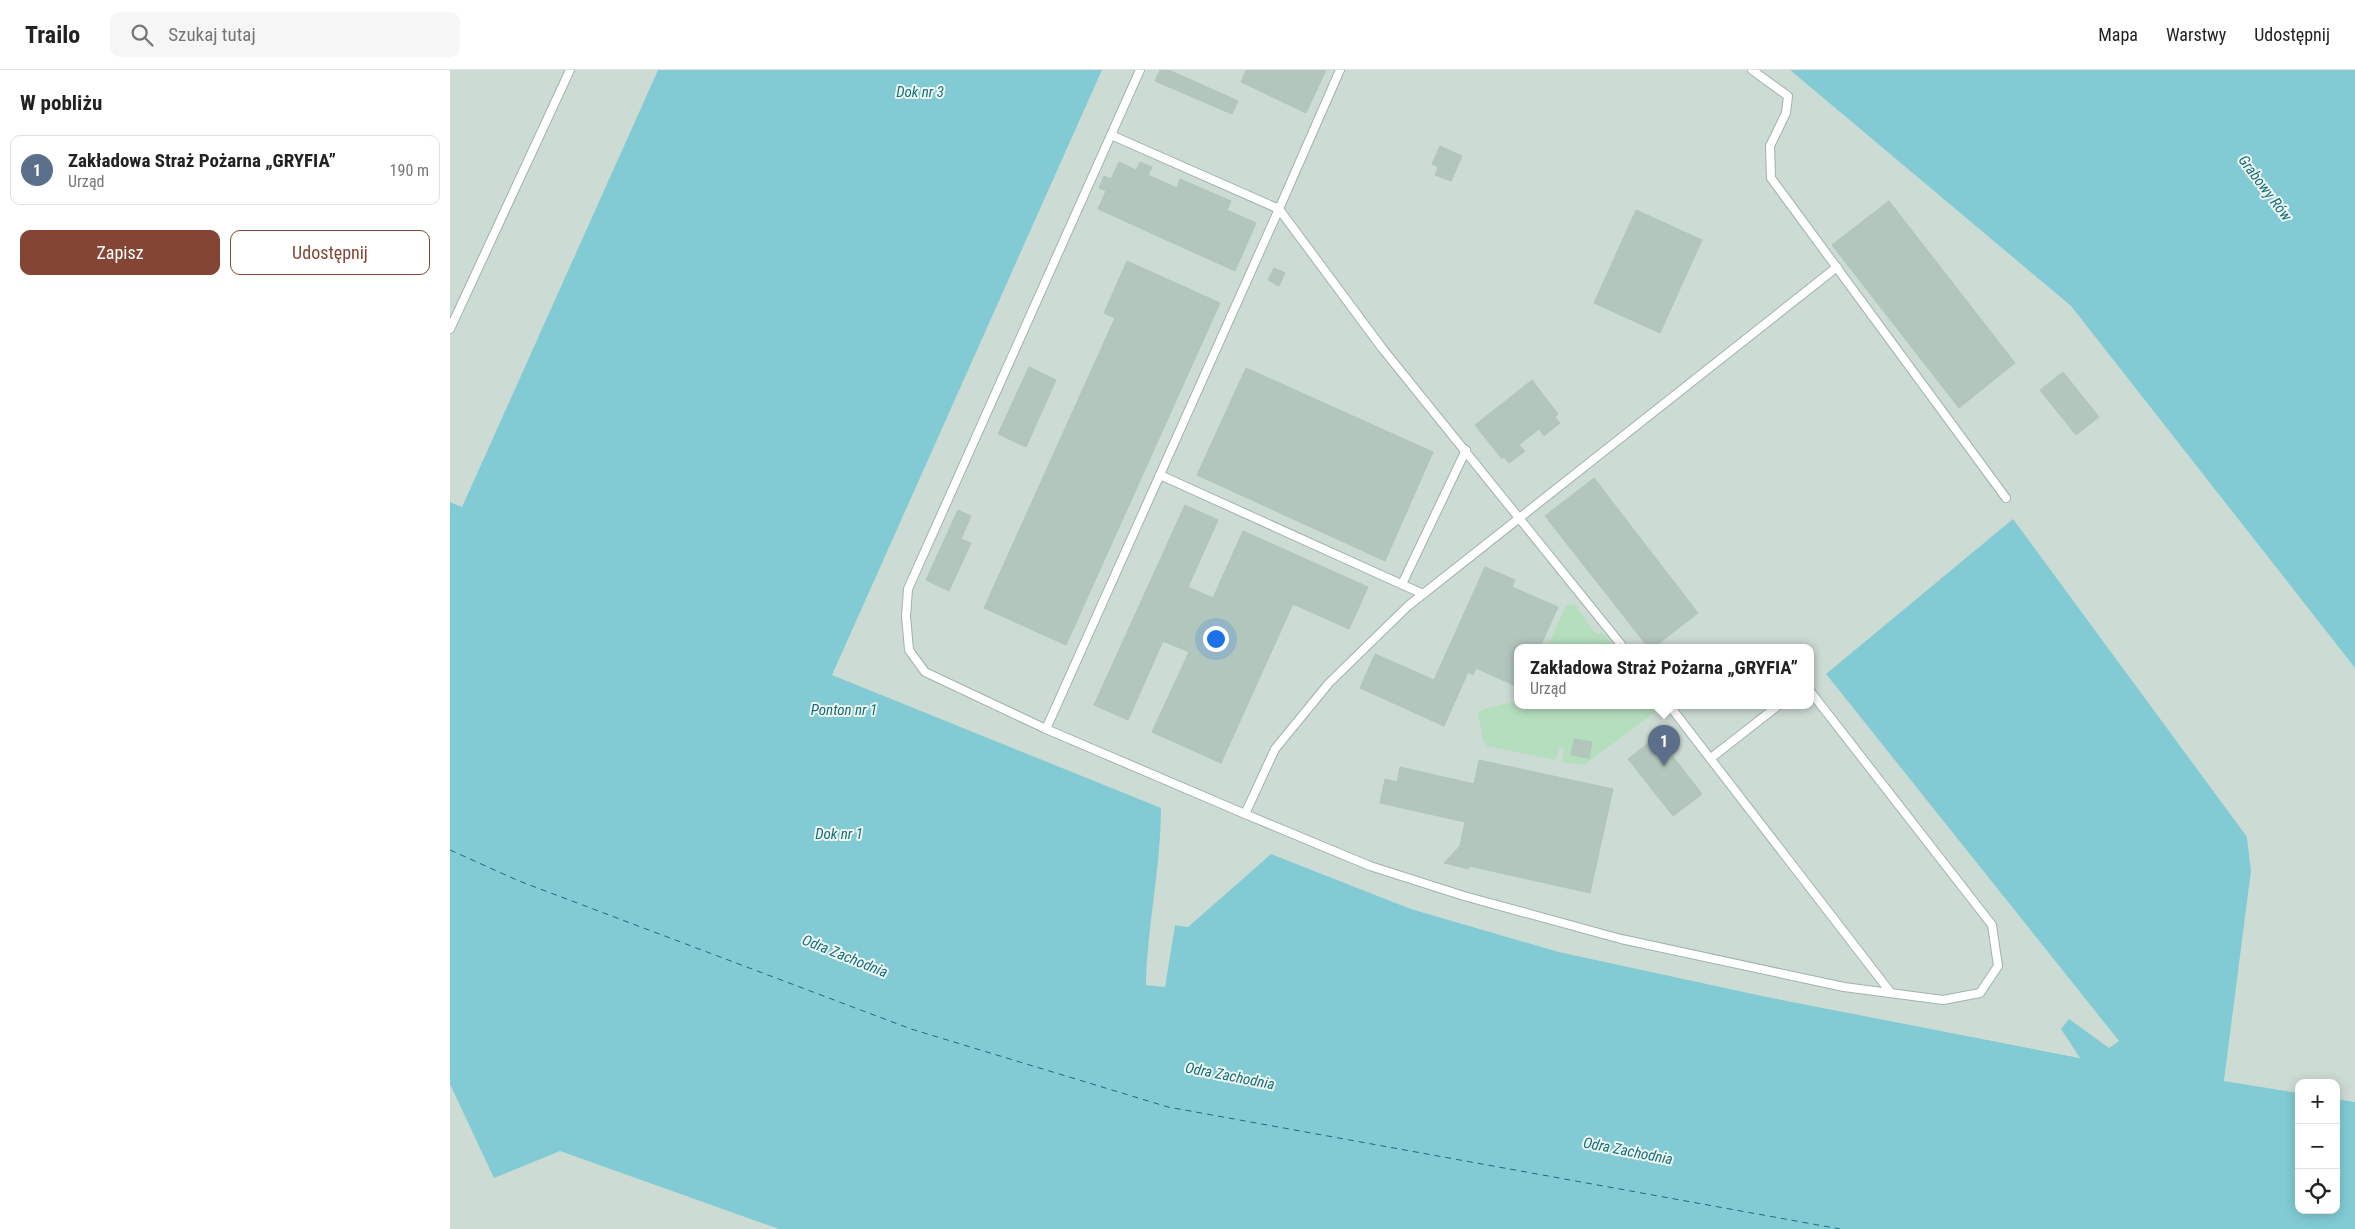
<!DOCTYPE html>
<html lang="pl">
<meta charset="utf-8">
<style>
:root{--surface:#fff;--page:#f6f6f6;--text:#222;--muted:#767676;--line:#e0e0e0;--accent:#844535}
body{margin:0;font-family:"Roboto Condensed",sans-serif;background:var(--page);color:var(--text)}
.controls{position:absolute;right:15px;bottom:15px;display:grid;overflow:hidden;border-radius:10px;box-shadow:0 2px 12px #0003}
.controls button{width:45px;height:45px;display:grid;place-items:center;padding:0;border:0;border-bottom:1px solid var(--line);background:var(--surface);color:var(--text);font:25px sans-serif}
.you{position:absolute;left:765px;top:568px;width:18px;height:18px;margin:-12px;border:4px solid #fff;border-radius:50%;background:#1a73e8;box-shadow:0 0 0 8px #1a73e833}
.badge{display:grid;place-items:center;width:32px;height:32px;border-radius:50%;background:var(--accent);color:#fff;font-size:16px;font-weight:700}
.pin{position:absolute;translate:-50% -41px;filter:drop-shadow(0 1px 2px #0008)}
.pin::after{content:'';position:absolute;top:26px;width:18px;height:15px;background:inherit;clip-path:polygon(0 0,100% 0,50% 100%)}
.popup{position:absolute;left:1064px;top:574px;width:300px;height:65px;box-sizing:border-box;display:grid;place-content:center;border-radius:10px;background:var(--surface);filter:drop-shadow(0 1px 4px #0005);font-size:16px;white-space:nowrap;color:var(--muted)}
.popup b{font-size:19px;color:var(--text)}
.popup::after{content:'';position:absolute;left:50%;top:100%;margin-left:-10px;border:10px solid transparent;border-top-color:var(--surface)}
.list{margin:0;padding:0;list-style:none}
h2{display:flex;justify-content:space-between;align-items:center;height:65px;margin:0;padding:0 20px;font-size:21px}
h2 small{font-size:16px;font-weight:400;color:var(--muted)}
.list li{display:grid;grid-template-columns:32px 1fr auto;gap:15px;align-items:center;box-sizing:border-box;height:70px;margin:0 10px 10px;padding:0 10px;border:1px solid var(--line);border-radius:10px}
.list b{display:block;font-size:19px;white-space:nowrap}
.list p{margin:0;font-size:16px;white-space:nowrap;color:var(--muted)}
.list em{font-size:16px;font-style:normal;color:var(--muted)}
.actions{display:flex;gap:10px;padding:15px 20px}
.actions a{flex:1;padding:11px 0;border:1px solid var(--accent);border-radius:10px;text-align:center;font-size:18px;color:var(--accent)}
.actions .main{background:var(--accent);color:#fff}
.icon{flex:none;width:28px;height:28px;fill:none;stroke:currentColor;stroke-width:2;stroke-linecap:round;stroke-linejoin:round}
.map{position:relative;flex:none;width:1905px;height:1159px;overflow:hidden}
header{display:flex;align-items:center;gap:30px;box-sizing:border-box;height:70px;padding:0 25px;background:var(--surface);border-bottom:1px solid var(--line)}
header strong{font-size:24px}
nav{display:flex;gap:28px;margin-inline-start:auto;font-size:18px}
.search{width:350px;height:45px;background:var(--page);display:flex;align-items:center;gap:12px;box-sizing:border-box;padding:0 18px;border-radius:10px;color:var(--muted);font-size:19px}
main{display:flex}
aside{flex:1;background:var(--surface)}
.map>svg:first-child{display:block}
.built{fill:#ccdbd3;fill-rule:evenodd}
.green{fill:#b5debe}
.water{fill:#82cbd4}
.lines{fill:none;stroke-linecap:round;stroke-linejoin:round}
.ferry{stroke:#156e7a;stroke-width:1;stroke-dasharray:6 5;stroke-linecap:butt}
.building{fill:#b3c6bd;stroke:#b0c5bb}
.service-casing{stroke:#a1b3ab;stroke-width:10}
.service{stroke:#fff;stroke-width:8}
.labels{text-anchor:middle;stroke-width:4;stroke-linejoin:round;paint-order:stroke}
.water-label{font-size:15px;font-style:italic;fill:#156e7a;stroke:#eef7f2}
</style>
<header>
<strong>Trailo</strong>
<div class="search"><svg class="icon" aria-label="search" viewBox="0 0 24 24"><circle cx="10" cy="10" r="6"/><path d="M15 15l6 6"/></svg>Szukaj tutaj</div>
<nav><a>Mapa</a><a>Warstwy</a><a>Udostępnij</a></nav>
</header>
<main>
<aside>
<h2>W pobliżu<small></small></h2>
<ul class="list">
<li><span class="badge" style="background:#5c6f8a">1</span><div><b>Zakładowa Straż Pożarna „GRYFIA”</b><p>Urząd</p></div><em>190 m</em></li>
</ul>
<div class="actions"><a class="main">Zapisz</a><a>Udostępnij</a></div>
</aside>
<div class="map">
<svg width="1905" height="1159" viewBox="0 0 1905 1159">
<rect width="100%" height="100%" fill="#deebe4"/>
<g class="built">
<path d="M0,0H208L12,437L0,432Z"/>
<path d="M652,0H1340L1621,236L1905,598V1032L1886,1029V1013H1849V1023L1774,1011L1801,801L1797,767L1376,604L1669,971L1659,978L1631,988L1317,927L1109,882L961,839L821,784L738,857L725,855L715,917L696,915L699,849L381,605ZM1068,577H1360V635H1068Z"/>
<path d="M0,910L609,1159H0Z"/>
</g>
<g class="green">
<path d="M1124,534L1147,565L1152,562L1164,577H1097L1116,536Z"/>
<path d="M1068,631V635H1209L1208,640L1134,695L1113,692L1112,690L1114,679L1110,678L1105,690L1037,676L1034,672L1028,644L1033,639Z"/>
</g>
<g class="water">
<path d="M208,0H652L382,605L711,738C711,797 697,856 696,915L715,917L725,855L738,857L821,784L961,839L1109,882L1317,927L1630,988L1611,959L1619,949L1659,978L1669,971L1376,604L1563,449L1797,767L1801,801L1774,1011L1849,1023V1140H1886V1029L1905,1032V1159H329L110,1081L44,1108L0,1014V432L12,437Z"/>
<path d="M1340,0H1905V598L1621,236Z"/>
</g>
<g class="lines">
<path class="ferry" d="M0,780L69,811L461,959L718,1037L1390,1159"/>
</g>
<g class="building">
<path d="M710,0H719L788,31L782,44L705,11Z"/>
<path d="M796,0H876L856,43L791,12Z"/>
<path d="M990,76L1012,86L1001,111L985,105L988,97L982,94Z"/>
<path d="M669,92L686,100L690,92L702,97L698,105L727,118L730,109L781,131L777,140L806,153L785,201L648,139L656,121L649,118L654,106L661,109Z"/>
<path d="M1439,131L1565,293L1509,338L1382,175Z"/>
<path d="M1186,140L1252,170L1210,263L1144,233Z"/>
<path d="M677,191L770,233L616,575L534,538L665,248L654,243Z"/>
<path d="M824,198L835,203L829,216L818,210Z"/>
<path d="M579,297L606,310L576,377L548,364Z"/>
<path d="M796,298L983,382L935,491L747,405Z"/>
<path d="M1613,302L1649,347L1626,365L1590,320Z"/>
<path d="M1082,310L1108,344L1105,347L1110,353L1094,366L1089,359L1069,375L1075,381L1059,393L1054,387L1052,389L1025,355Z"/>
<path d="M1144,408L1248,543L1204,577H1198L1095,446Z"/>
<path d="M735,435L768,450L738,517L763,528L793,461L918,517L899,559L843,534L771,693L702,662L739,582L713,571L678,650L644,635Z"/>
<path d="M508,440L521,446L511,469L521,473L499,521L476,510Z"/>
<path d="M1035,497L1065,510L1062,517L1108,537L1090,577H1068V617L1026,598L1023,605L1018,602L994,656L910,618L925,584L984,610Z"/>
<path d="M1207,666L1252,724L1223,746L1178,689Z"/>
<path d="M1124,669L1142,672L1139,688L1121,685Z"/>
<path d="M1029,690L1163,719L1140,823L1019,796V799L994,793L1010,776L1015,752L930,733L935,709L947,712L950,697L1024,714Z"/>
</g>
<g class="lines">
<g class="service-casing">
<g id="service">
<path d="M690,0L458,519L456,546L459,580L475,602L596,659L795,744"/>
<path d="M1302,0L1338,26L1336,43L1320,76L1321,108L1556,428"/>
<path d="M661,65L829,139L890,0"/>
<path d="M0,259L120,0"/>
<path d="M710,405L973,524"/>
<path d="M952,514L1016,380"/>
<path d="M1360,621L1542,855L1548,896L1530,923L1493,930L1394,917L1171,869L1014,826L920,796L795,744L825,679L879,613L958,536L1387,197"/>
<path d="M1219,635L1441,923"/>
<path d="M596,659L829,139L932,278L1173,577"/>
<path d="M1261,688L1329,635"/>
</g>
</g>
<use href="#service" class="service"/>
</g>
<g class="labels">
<g class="water-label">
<text x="470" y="27">Dok nr 3</text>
<text transform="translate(1815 118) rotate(53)" y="5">Grabowy Rów</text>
<text x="394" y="645">Ponton nr 1</text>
<text x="389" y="769">Dok nr 1</text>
<text transform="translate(395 886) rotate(22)" y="5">Odra Zachodnia</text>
<text transform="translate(780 1006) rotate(11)" y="5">Odra Zachodnia</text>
<text transform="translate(1178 1081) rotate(11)" y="5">Odra Zachodnia</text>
</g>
</g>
</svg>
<div class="controls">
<button>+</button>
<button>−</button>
<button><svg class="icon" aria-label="locate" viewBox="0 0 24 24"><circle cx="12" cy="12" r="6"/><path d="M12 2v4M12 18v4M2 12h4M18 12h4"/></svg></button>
</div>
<div class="you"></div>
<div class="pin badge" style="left:1214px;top:696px;background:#5c6f8a">1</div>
<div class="popup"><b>Zakładowa Straż Pożarna „GRYFIA”</b>Urząd</div>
</div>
</main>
